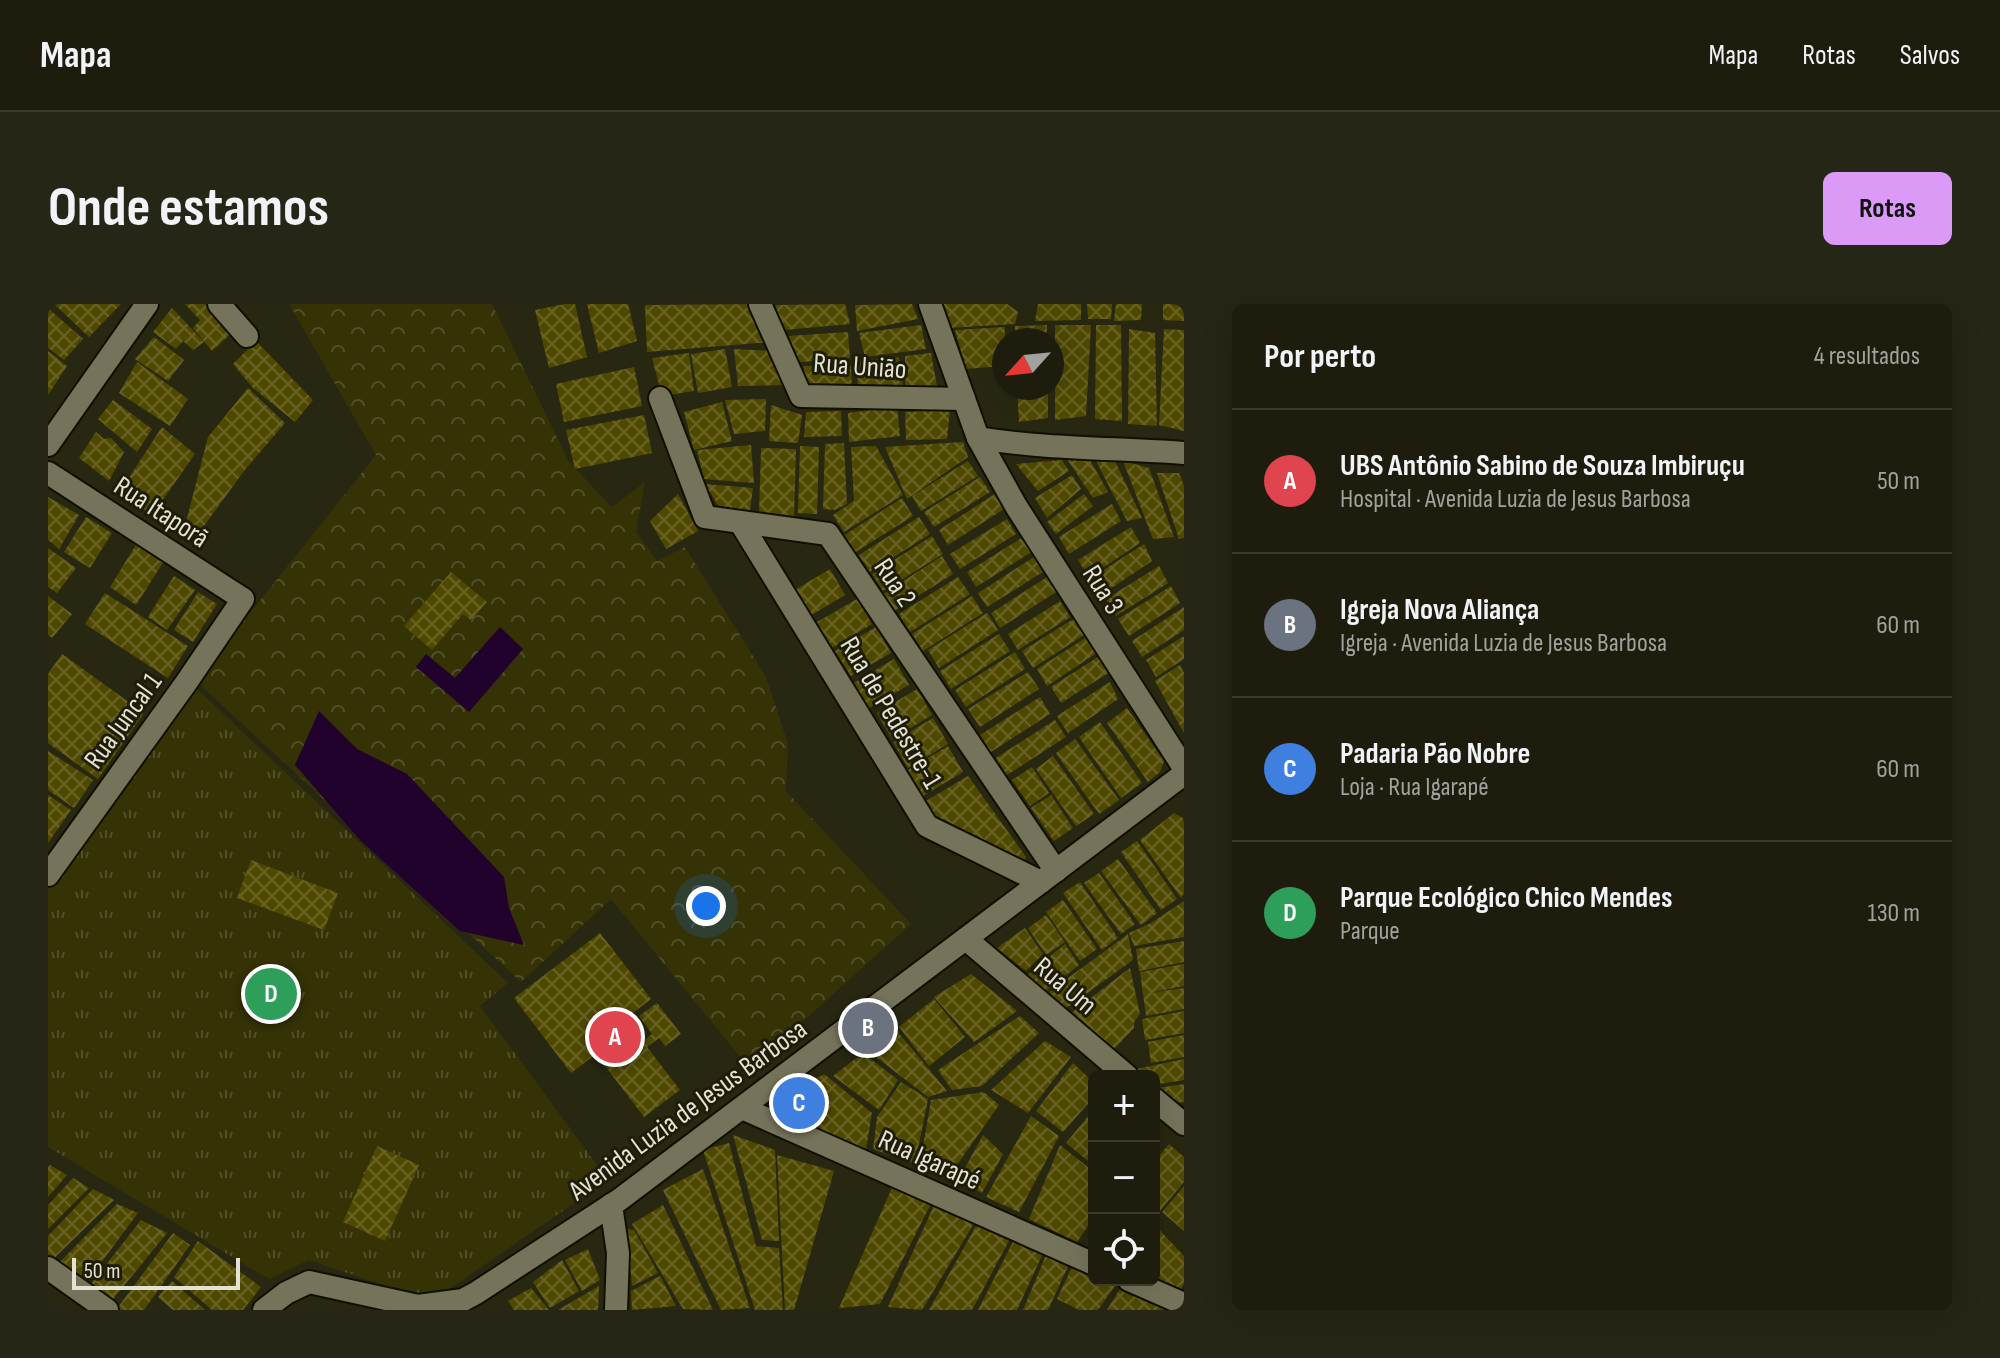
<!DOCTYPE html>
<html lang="pt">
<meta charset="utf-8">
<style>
:root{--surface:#1e1d0d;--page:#262616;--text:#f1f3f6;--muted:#a1a29d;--line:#3c3b2e;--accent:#da9af6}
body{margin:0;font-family:"Sofia Sans Condensed",sans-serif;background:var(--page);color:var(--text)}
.controls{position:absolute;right:24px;bottom:24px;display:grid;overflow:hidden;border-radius:12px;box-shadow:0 8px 32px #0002}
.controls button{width:72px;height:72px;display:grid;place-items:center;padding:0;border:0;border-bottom:2px solid var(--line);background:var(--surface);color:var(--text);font:40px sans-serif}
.compass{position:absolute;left:944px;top:24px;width:72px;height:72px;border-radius:50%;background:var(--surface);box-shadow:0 8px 32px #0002;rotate:243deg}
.scale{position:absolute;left:24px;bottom:20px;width:168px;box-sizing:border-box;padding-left:8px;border:4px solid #e3e3d5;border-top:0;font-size:22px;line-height:28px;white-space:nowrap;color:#e3e3d5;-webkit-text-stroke:6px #1f1d08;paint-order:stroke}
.you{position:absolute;left:658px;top:602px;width:28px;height:28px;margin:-20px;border:6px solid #fff;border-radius:50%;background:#1a73e8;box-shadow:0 0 0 12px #1a73e833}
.badge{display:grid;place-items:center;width:52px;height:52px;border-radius:50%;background:var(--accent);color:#fff;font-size:26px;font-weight:700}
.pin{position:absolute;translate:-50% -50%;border:4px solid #fff;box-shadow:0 2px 8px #0006}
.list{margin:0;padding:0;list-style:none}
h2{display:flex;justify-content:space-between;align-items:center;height:104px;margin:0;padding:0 32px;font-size:34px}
h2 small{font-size:26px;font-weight:400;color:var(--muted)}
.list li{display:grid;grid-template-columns:52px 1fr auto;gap:24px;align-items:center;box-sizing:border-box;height:144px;padding:0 32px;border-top:2px solid var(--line)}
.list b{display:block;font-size:30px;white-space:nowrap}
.list p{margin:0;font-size:26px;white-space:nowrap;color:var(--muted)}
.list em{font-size:26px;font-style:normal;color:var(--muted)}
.icon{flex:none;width:44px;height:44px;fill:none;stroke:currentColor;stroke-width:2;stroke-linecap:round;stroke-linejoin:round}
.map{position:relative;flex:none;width:1136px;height:1006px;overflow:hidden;border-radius:12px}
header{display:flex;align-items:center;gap:48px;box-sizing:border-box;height:112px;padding:0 40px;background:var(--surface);border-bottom:2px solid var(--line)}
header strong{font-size:38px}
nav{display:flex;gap:44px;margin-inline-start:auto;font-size:28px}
.intro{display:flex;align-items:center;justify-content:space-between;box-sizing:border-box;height:192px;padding:0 48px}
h1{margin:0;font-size:56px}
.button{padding:20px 36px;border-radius:12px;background:var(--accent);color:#111;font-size:28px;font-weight:700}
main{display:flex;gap:48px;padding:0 48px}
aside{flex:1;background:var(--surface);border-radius:12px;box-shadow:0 8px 32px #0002}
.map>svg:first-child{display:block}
.forest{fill:url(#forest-crowns)}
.park{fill:url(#park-tufts)}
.water{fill:#21022d}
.building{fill:url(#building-cross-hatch)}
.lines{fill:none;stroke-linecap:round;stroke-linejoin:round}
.minor-casing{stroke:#111000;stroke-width:26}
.minor{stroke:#75745b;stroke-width:22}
.labels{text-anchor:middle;stroke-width:6;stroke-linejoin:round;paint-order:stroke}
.street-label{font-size:28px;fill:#e3e3d5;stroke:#1f1d08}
</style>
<header>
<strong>Mapa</strong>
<nav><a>Mapa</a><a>Rotas</a><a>Salvos</a></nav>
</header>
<div class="intro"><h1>Onde estamos</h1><a class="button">Rotas</a></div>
<main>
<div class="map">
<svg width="1136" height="1006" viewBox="0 0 1136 1006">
<defs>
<pattern id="forest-crowns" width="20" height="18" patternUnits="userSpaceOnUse" patternTransform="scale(2)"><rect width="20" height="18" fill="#353206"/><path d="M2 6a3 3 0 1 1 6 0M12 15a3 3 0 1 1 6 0" fill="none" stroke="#525029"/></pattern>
<pattern id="park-tufts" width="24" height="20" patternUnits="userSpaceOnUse" patternTransform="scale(2)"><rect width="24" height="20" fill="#353206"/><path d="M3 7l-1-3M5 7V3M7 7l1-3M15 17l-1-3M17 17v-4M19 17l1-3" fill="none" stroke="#525029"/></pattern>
<pattern id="building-cross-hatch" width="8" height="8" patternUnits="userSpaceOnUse" patternTransform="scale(2)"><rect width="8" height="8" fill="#4f4900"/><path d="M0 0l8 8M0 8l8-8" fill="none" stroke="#686324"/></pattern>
</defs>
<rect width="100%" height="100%" fill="#282711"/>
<path class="forest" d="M241,0H444L521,158L564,203L597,178L588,228L609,257L637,243L718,373L740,440L738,487L863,620L702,765L563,595L473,678L148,377L328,151Z"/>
<path class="park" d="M146,382L460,679L432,702L560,876L398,987L370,993L261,956L221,975L0,843V585Z"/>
<g class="water">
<path d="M452,323L475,345L421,408L368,363L378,350L407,374Z"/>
<path d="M271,407L309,445L359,470L456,573L461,604L476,641L412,627L312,536L247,461Z"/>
</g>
<g class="building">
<path d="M6,0H73L41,33Z"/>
<path d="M137,0H161L187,26L164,47L145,24L152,16Z"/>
<path d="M517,0H527L539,53L501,64L487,6Z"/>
<path d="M539,0H580L589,37L551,49Z"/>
<path d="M706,0L721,38L599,48L597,1Z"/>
<path d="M797,0L802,20L736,26L727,1Z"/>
<path d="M864,0L870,15L809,27L807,1Z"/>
<path d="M889,0H959L970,8L967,20L900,24Z"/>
<path d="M990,0H1033V16L987,17Z"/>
<path d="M1039,0H1064L1063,15H1040Z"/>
<path d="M1068,0H1094L1093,16L1066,17Z"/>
<path d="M1115,0H1136V17L1115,16Z"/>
<path d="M0,4L35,35L16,56L0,44Z"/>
<path d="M124,4L156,38L145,46L135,37L128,45L105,28Z"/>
<path d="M873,21L878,45L817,53L811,29Z"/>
<path d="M999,21V36H967V22Z"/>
<path d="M1007,21H1043L1038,112L1007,116Z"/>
<path d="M1048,21H1073L1074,117L1047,115Z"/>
<path d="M957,23L956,62L918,65L907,26Z"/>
<path d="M1081,25L1107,29L1109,122L1080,120Z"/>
<path d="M1116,25L1136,26V127L1111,121Z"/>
<path d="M800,28L802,54L742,59L740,32Z"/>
<path d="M106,33L136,56L120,77L87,55Z"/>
<path d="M208,37L265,96L247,118L205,84L185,60Z"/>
<path d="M677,45L684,83L650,89L643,50Z"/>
<path d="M686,45L724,47L739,81L690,82Z"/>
<path d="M0,47L19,62L0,91Z"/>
<path d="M641,49L646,87L614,92L604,54Z"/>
<path d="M883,49L889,82L857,83V52Z"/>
<path d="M851,53L855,81L810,88L809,57Z"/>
<path d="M89,58L140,95L122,122L71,89Z"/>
<path d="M755,62H803L804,86L761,84Z"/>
<path d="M586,63L594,102L516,118L508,80Z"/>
<path d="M200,84L237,119L196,167L148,233L137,222L160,133Z"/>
<path d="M969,84H1000V114L971,118Z"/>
<path d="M718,95L717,127L686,130L677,96Z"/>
<path d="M65,96L104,125L89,148L50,115Z"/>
<path d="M674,98L684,137L646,146L636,108Z"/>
<path d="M723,101L754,111L750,139L721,137Z"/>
<path d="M849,103L852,132L801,138L800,109Z"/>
<path d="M902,106L899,135L858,136L857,108Z"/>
<path d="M793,107L794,132L756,133L758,108Z"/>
<path d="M596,111L604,149L527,165L518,126Z"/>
<path d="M114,123L147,150L104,211L71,189Z"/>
<path d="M48,128L56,135L63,134L76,148L61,177L31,154Z"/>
<path d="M915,138L920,153L859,195L837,143Z"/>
<path d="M796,139L799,200L787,206L775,205L777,140Z"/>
<path d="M703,141L706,179L656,175L649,146Z"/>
<path d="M752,142L771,143L769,210L750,209Z"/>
<path d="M828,142L855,191L796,228L785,211L806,197L803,143Z"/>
<path d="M713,144L748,145L746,212L711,208Z"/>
<path d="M1017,152L1042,156L1060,188L1045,194Z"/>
<path d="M1014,156L1021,167L990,187L968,160Z"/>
<path d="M920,157L930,172L873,207L864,192Z"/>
<path d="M1048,157H1067L1094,214L1079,217Z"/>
<path d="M1075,157L1101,164L1126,233L1105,235Z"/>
<path d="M1109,169H1131L1136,182V234L1131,235Z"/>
<path d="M1024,171L1033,185L999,214L987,194Z"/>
<path d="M932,173L942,188L886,223L876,208Z"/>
<path d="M657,180L705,184L702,206L674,208Z"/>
<path d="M630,190L650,227L618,245L602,217Z"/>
<path d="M947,190L956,205L900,241L891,226Z"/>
<path d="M1036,190L1045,202L1008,230L999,218Z"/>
<path d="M0,193L31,211L11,245L0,236Z"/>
<path d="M854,194L865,212L806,249L795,232Z"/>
<path d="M1064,200L1073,217L1021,250L1011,233Z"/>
<path d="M38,213L64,229L42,264L16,248Z"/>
<path d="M871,213L882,230L822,268L811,251Z"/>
<path d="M959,215L968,230L912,265L902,250Z"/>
<path d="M1083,223L1092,239L1041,273L1030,256Z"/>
<path d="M884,232L895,250L835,287L824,270Z"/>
<path d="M975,233L985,247L928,283L919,268Z"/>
<path d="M1096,240L1104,257L1053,291L1043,274Z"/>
<path d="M88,241L116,257L88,301L62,283Z"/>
<path d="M0,244L28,264L9,289L0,283Z"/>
<path d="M894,252L905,270L846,307L835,290Z"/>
<path d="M986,253L995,268L939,303L930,289Z"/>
<path d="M1111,262L1120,279L1068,312L1058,295Z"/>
<path d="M782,265L797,291L757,315L742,289Z"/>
<path d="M403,268L439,298L423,316L415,310L384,346L356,322Z"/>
<path d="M126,272L147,286L119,326L100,313Z"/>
<path d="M910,273L922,290L862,328L851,310Z"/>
<path d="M999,273L1008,288L952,324L943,309Z"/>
<path d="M1123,282L1132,299L1081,332L1070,315Z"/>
<path d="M150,288L169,300L145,338L126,326Z"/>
<path d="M57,289L140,342L120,374L37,320Z"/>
<path d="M0,292L24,310L4,334L0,331Z"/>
<path d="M924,292L935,309L875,347L864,330Z"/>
<path d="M809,295L824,320L784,344L769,318Z"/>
<path d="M1012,297L1022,313L970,346L960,330Z"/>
<path d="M1136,303V326L1094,353L1084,337Z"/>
<path d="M939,309L950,326L891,364L880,346Z"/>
<path d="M1027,314L1036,331L985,364L974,347Z"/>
<path d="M828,323L843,349L803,372L787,347Z"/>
<path d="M951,330L962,347L903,385L892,367Z"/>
<path d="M1042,331L1050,348L999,382L989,365Z"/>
<path d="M1136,332V355L1108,373L1098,356Z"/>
<path d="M967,348L977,365L918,403L907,386Z"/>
<path d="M1056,349L1065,366L1013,399L1003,383Z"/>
<path d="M14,350L96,409L50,475L0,439V370Z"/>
<path d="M846,355L861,381L821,404L806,379Z"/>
<path d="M1132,361L1136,369V429L1107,377Z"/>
<path d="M980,368L991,385L932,423L920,405Z"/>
<path d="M1062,378L1070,395L1020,429L1009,412Z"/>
<path d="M869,385L884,411L844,435L829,409Z"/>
<path d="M992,393L1002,410L943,448L932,431Z"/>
<path d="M1079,404L1116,457L1112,468L1100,478L1059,419Z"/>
<path d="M885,414L900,440L860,464L845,438Z"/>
<path d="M1007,416L1018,433L959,471L948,454Z"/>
<path d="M1052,418L1094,479L1073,494L1031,433Z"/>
<path d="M1027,435L1071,496L1051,510L1008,449Z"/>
<path d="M900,442L915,468L875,492L860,466Z"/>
<path d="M0,447L45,476L26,504L0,486Z"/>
<path d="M1005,452L1046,510L1028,522L988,465Z"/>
<path d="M984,463L1001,489L982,502L964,476Z"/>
<path d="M920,472L978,553L975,561L890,518L878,497Z"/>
<path d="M0,491L23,506L0,539Z"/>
<path d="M1003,491L1025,524L1006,537L983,504Z"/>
<path d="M1126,509L1135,514L1136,519V589L1133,594L1092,536Z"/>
<path d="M1089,537L1129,595L1113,606L1073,548Z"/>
<path d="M1070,555L1109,609L1093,621L1053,567Z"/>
<path d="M203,556L290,589L276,626L189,594Z"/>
<path d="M1051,569L1087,620L1073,630L1036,579Z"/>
<path d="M1032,578L1070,634L1054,646L1015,589Z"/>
<path d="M1015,596L1049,645L1032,657L998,608Z"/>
<path d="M1136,597V633L1086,642L1081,629L1103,619Z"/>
<path d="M998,611L1017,638L998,651L980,624Z"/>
<path d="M977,624L995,650L978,667L949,644Z"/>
<path d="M552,629L603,695L573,718L591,740L604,730L591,712L609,699L633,730L617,742L611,734L599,743L632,786L596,813L548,750L523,769L466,694Z"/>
<path d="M1080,630L1085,656L1017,705L1001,688Z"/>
<path d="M1136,637V658L1091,667L1088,645Z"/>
<path d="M1017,640L1031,661L998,687L979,671Z"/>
<path d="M1136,660V682L1101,689L1136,684V705L1098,712L1092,668Z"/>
<path d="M1082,664L1092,710L1086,718V724L1066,745L1023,709Z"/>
<path d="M923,670L969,707L926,738L886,693Z"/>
<path d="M886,695L917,733L881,762L851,723Z"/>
<path d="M1136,707V729L1097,736L1094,715Z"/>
<path d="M972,712L991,729L934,782L904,786L890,766Z"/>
<path d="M844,721L899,787L880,793L815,743Z"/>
<path d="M1136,731V753L1103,759L1100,738Z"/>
<path d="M997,737L1023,753L980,809L943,786Z"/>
<path d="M815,749L850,776L831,806L785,772Z"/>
<path d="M1136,755V776L1106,781V772H1096L1088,765Z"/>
<path d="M1025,759L1046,779V793L1015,828L988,807Z"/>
<path d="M776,770L824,809L818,845L732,809L729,800L732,796Z"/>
<path d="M853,778L880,795L867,860L825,845L829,813Z"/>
<path d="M1136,780V798L1127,799L1110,784Z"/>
<path d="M936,788L951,801L899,875L872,860L883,796Z"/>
<path d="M1046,805V862L1018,839Z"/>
<path d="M983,812L1011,832L971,908L938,893Z"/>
<path d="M685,831L727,846L731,937L714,936Z"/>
<path d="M935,831L955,850L934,889L910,877Z"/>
<path d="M681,839L708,942L731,944L735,1006H707L655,846Z"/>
<path d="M1121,840L1136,853V878L1111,908L1106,904V858Z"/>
<path d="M1012,841L1046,868V913L1029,938L981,915Z"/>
<path d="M329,842L371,861L337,937L295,918Z"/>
<path d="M729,851L786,867L746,1006H737Z"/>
<path d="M2,861L19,871L0,893V863Z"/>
<path d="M655,865L702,1004L673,1006L615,886Z"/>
<path d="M25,874L41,884L0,925V901Z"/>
<path d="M847,877L885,896L832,1000L791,1004Z"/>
<path d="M1136,882V927L1114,908Z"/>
<path d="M45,885L66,896L2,958L0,955V932Z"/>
<path d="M887,899L928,916L874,1006L840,1003Z"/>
<path d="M69,900L90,909L35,983L9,961Z"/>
<path d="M615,901L665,1006L635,1005L584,920Z"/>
<path d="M93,916L119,929L61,1000L39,985Z"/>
<path d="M1106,920L1136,952V979L1132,988L1106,972Z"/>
<path d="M928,922L963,933L924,1006H881Z"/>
<path d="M579,925L586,926L610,969L584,982Z"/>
<path d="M125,929L142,941L96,1006H68Z"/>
<path d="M969,930L996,947L969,1006H930Z"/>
<path d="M150,937L213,983L195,1006H164L126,973Z"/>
<path d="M1001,944L1022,958L1000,1006H975Z"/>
<path d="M540,945L552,976L534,987L517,956Z"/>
<path d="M514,956L531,987L502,1004L485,978Z"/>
<path d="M1025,961L1046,972V976H1054L1067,982L1050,1006H1031L1009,995Z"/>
<path d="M612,972L628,1002L584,1006L583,987Z"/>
<path d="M124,977L157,1006H125L110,993Z"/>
<path d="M551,982L550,1006H510Z"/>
<path d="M1073,983L1118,1006H1059Z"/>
<path d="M483,984L501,1006H466L460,997Z"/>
</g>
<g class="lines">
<g class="minor-casing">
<g id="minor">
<path d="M171,0L199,32"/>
<path d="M712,0L753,92L916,95"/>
<path d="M882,0L930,134C998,145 1067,144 1136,149"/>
<path d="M612,94L657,213L780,230L1008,567"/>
<path d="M930,134L968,202L1136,464"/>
<path d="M0,141L99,0"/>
<path d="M0,169L195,295L138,379L0,571"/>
<path d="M692,218L879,522L993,578"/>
<path d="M918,635L1079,772"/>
<path d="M1106,795L1136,820"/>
<path d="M694,804L1046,960"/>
<path d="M563,901L570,949L568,1006"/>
<path d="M0,964L59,1006"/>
<path d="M1081,976L1136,1000"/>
<path d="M216,1006L238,989L261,978L370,1002L415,996L428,989L571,896L1136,470"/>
</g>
</g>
<use href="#minor" class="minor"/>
</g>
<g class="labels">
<g class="street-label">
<text transform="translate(812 61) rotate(4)" y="10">Rua União</text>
<text transform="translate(114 207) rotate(33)" y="10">Rua Itaporã</text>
<text transform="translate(848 278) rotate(56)" y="10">Rua 2</text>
<text transform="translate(1056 285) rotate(58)" y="10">Rua 3</text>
<text transform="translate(844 408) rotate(59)" y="10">Rua de Pedestre-1</text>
<text transform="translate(74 416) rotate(-54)" y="10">Rua Juncal 1</text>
<text transform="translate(1018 681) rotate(40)" y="10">Rua Um</text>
<text transform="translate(639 805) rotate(-36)" y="10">Avenida Luzia de Jesus Barbosa</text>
<text transform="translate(882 855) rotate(24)" y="10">Rua Igarapé</text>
</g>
</g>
</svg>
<div class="controls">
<button>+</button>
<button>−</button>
<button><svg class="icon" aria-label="locate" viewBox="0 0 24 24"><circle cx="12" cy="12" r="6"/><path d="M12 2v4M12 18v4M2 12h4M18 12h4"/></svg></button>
</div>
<svg class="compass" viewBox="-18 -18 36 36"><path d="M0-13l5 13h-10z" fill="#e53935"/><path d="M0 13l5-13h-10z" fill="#a1a29d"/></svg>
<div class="scale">50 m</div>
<div class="you"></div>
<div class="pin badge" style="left:567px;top:733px;background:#e0444e">A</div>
<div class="pin badge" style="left:820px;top:724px;background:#6b7280">B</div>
<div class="pin badge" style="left:751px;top:799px;background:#3f7fe0">C</div>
<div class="pin badge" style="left:223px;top:690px;background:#2e9e5b">D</div>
</div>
<aside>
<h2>Por perto<small>4 resultados</small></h2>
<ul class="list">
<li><span class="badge" style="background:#e0444e">A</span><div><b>UBS Antônio Sabino de Souza Imbiruçu</b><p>Hospital · Avenida Luzia de Jesus Barbosa</p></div><em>50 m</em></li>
<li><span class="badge" style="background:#6b7280">B</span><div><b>Igreja Nova Aliança</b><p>Igreja · Avenida Luzia de Jesus Barbosa</p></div><em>60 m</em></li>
<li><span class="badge" style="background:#3f7fe0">C</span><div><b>Padaria Pão Nobre</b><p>Loja · Rua Igarapé</p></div><em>60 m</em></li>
<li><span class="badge" style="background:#2e9e5b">D</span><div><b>Parque Ecológico Chico Mendes</b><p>Parque</p></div><em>130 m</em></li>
</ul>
</aside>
</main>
